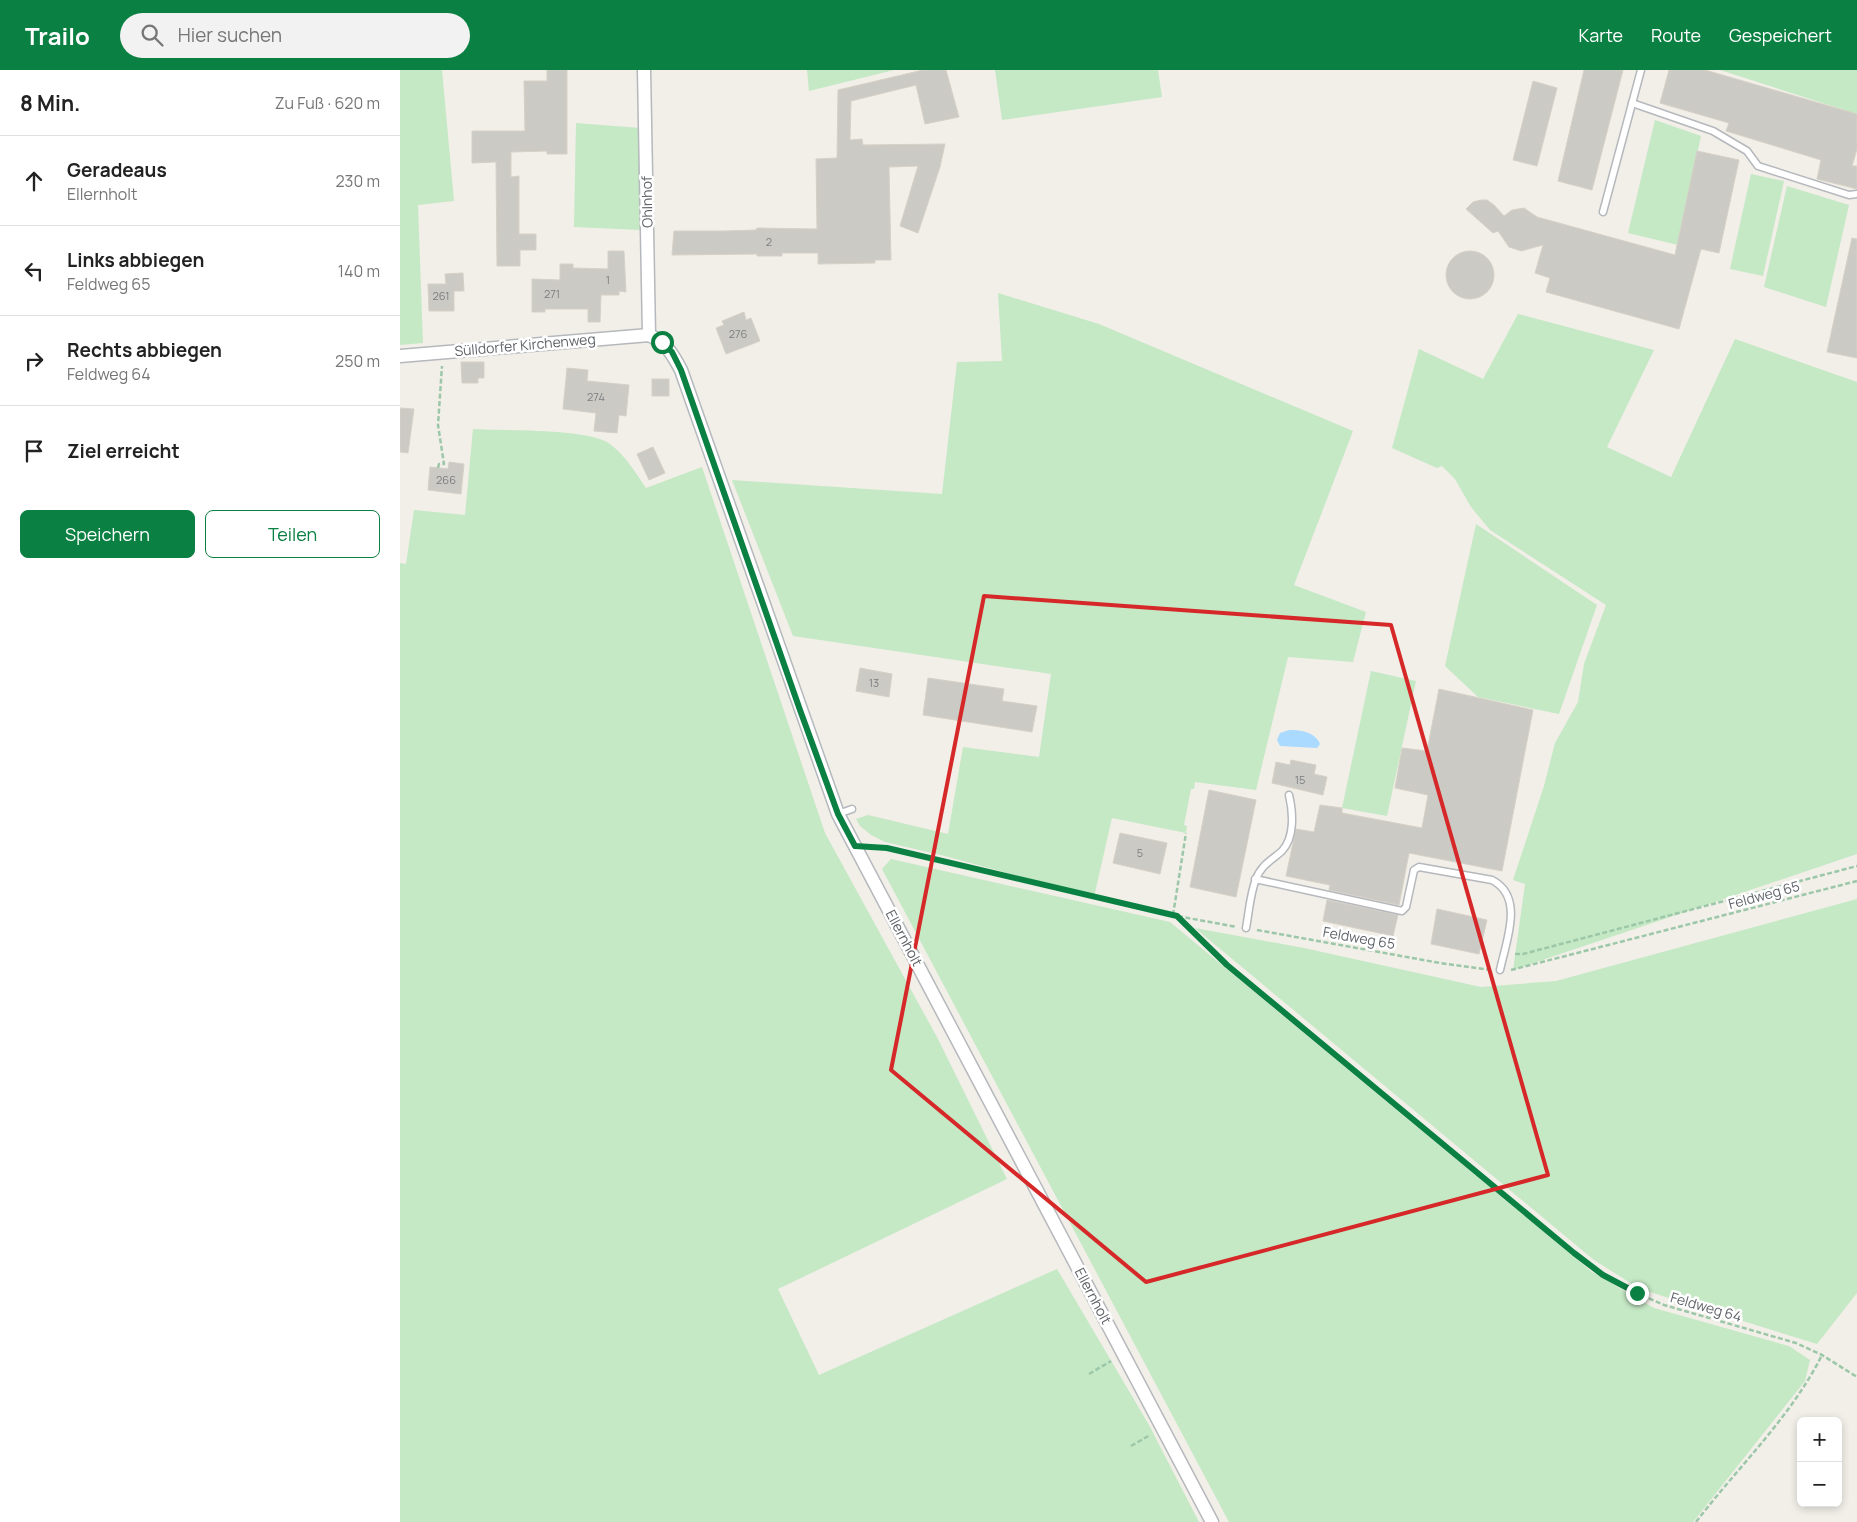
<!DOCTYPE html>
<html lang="de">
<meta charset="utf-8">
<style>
:root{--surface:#fff;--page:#f2f2f2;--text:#222;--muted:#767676;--line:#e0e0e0;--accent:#0b8043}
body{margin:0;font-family:Manrope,sans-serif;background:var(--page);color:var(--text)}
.controls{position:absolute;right:15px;bottom:15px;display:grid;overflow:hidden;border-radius:8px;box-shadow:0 2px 8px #0003}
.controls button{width:45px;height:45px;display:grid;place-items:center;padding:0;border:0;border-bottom:1px solid var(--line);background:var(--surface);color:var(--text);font:25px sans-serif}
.stop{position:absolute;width:15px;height:15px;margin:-11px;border:4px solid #0b8043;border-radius:50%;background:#fff}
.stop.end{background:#0b8043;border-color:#fff;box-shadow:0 1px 5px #0008}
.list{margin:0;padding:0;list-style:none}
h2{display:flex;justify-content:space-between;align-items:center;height:65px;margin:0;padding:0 20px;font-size:21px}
h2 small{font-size:16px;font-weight:400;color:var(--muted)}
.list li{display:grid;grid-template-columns:32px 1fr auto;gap:15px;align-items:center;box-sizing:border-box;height:90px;padding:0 20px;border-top:1px solid var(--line)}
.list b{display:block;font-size:19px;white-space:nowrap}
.list p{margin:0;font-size:16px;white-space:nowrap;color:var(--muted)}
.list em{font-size:16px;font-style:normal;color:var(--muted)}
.actions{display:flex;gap:10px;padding:15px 20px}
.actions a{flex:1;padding:11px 0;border:1px solid var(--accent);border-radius:8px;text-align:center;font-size:18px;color:var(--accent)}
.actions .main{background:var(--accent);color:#fff}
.icon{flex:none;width:28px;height:28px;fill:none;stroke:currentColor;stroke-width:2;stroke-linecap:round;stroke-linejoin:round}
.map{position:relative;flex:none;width:1457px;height:1452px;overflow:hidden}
header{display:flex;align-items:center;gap:30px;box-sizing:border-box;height:70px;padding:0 25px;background:var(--accent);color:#fff}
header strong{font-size:24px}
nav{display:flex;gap:28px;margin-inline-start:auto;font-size:18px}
.search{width:350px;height:45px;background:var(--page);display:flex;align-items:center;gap:12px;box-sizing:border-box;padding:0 18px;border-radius:28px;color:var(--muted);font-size:19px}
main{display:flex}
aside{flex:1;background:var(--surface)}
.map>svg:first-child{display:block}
.green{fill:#c5e8c5}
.water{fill:#aadaff}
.building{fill:#cccac5;stroke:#d6d1c6}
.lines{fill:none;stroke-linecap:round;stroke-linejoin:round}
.lane-casing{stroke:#b5b8bc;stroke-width:9}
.street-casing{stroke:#b5b8bc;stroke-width:15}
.path{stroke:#9cc7a9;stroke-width:2.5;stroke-dasharray:5 2.5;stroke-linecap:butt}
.lane{stroke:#fff;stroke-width:6}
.street{stroke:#fff;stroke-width:12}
.route{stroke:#0b8043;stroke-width:6}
.marked{fill:none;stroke:#d62828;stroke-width:4;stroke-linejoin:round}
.labels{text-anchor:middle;stroke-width:5;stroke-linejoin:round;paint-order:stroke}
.number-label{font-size:11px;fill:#7a7d7f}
.street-label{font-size:14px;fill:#5f6368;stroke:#fff}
</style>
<header>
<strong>Trailo</strong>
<div class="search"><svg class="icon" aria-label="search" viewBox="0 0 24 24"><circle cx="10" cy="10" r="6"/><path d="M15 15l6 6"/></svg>Hier suchen</div>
<nav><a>Karte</a><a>Route</a><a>Gespeichert</a></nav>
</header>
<main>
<aside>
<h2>8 Min.<small>Zu Fuß · 620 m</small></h2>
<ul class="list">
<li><svg class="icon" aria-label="ahead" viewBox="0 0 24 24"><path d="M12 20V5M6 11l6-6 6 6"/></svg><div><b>Geradeaus</b><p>Ellernholt</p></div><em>230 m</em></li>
<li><svg class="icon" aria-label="left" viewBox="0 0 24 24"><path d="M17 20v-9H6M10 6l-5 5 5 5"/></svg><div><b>Links abbiegen</b><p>Feldweg 65</p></div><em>140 m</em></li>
<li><svg class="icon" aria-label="right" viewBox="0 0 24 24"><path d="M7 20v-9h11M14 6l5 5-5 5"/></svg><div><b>Rechts abbiegen</b><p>Feldweg 64</p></div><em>250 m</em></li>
<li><svg class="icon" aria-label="arrive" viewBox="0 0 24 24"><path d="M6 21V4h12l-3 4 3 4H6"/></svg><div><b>Ziel erreicht</b></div></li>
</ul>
<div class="actions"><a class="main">Speichern</a><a>Teilen</a></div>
</aside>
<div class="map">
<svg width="1457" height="1452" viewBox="0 0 1457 1452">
<rect width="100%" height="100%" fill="#f1efe8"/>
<g class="green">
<path d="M0,0H42L54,131L18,135L23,273L0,275Z"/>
<path d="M407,0H494L409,21Z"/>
<path d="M595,0H758L762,27L602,50Z"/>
<path d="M1320,0H1457V44Z"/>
<path d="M1255,50L1301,66L1278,175L1228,163Z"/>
<path d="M176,53L240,58L241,160L174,157Z"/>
<path d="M1351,104L1384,111L1363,206L1330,199Z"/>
<path d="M1387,116L1449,135L1426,237L1364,217Z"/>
<path d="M598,223L699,254L953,361L894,515L966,542L953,592L888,587L856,720L795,712L794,719H791L784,755L787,756L786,763L712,748L694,827L545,786L485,772L471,765L460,756L456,749L468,745L548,764L563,677L639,687L651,604L393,566L332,410L542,424L557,292L602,291Z"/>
<path d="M1118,244L1254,280L1207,377L1271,407L1335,269L1457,312V784L1113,900L1125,814L1113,810L1144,716L1155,673L1178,632L1184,594L1206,535L1090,460L1071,437L1055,409L1042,396L1037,398L992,378L1019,279L1083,309Z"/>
<path d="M73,359C102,361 189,358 210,374C226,386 235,402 246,418L302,397L425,763L538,969L607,1109L378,1219L419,1305L657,1199L749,1355L799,1452H0V493L6,494L14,440L65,445Z"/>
<path d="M1076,454L1197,535L1159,644L1078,627L1045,596Z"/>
<path d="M971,601L1016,611L987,746L942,738Z"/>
<path d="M491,789L770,852L1192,1202L1254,1238L1389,1276L1410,1290L1405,1311L1293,1452H829L482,799Z"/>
<path d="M1457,829V1223L1417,1274L1240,1219L1194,1190L795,858L904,878L1081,917L1156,911Z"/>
</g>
<path class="water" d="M889,660C901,660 915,662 920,674L917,678L880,676L877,670L880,663Z"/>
<g class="building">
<path d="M147,0H167V84H147V81L111,82V107L119,106V164H136V180H120V196H97L96,92L72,93V61H125L124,11H147Z"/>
<path d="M523,0H546L559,47L525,54L516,15L451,31L450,70L462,69L463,75L545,74L540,97L518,163L500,156L518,96L489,97L491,190H475V193L418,194V183H382V186H357V184L272,185L274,161H325L356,160L357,158L417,159L416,89L437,88L438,20Z"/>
<path d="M1184,0H1223L1192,120L1158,111Z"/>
<path d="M1269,0H1305L1457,44V79L1452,96H1457V119L1417,109L1421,90L1326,61L1329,53L1260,33Z"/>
<path d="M1133,11L1157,18L1137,96L1113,90Z"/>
<path d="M1297,81L1339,90L1319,183L1301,179L1279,259L1146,222L1150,208L1135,203L1143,175L1121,181L1109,177L1098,161L1093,163L1066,139L1073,132L1081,130H1087L1094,135L1104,146L1112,140L1124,138L1137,147L1275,185Z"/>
<path d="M1452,168L1457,169V288L1427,282Z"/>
<circle cx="1070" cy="205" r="24"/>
<path d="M208,181H224L226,222L219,221V225H201L200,252H188V239H145V242H132V209L160,210V194H173V198L208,199Z"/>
<path d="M63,203L64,221H54V241H29L28,214H46L45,204Z"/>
<path d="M344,242L346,250L351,248L360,271L326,284L316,258L324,255L322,251Z"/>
<path d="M61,292H84V308H78V313H62Z"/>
<path d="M167,298L188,300L187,311L229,315L226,346L219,345L217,363L194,361L196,343L163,339Z"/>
<rect x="252" y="309" width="17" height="17"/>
<path d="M0,338L14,339L8,383L0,382Z"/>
<path d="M253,377L265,403L249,410L237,384Z"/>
<path d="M49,392L64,394L61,424L28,420L30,397L48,399Z"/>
<path d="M460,598L492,604L489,627L456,621Z"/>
<path d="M528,608L604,619L602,631L637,636L632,662L523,645Z"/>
<path d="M1039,619L1133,640L1102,801L1009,783L999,835L929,820L930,815L886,806L896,759L914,762L920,735L942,738V743L1022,758L1028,725L995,718L1002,678L1027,681Z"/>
<path d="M891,690L916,695L914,704L927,707L923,725L872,713L876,692L890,695Z"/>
<path d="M809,720L856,730L836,827L790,817Z"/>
<path d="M720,763L767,773L760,804L713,793Z"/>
<path d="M927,830L998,845L993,866L923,851Z"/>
<path d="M1037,839L1087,850L1079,884L1031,874Z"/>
</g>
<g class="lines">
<g class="lane-casing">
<g id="lane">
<path d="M1232,33L1313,61L1347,81L1358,96L1449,125L1457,124"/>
<path d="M1203,142L1241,0"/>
<path d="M438,744L452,739"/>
<path d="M855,809L1002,841L1006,837L1014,800L1019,797L1092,810C1125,827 1106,871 1100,900"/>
<path d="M846,858C849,842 850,824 856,809C861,795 872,790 882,781C895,767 893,742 889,725"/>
</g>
</g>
<g class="street-casing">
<g id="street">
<path d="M244,0L249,265"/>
<path d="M249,265C266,273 272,283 281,300L438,744L812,1452"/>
<path d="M0,286L249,265"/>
</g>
</g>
<g class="path">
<path d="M38,398L39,394H44L38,355L42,296"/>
<path d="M471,776L548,791L777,846L837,857"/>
<path d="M773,845L786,763"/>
<path d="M778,847L827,895L1174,1183L1221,1216L1264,1235L1396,1273L1422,1285L1457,1307"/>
<path d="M857,860L1040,893L1091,900"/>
<path d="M1115,884H1123L1457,796"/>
<path d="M1111,900L1457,811"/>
<path d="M689,1304L711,1291"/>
<path d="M731,1376L750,1365"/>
<path d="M1296,1452C1338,1397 1391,1347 1422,1285"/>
</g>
<use href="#lane" class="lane"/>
<use href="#street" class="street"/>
</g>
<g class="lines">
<path class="route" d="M262,272L272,282L281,300L400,640L438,744L455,776L487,778L777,846L827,895L1174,1183L1203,1205L1237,1223"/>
</g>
<path class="marked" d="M584,526L991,555L1148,1105L746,1212L491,1000Z"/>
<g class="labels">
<g class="number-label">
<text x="369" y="176">2</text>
<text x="208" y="214">1</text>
<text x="152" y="228">271</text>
<text x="41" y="230">261</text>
<text x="338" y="268">276</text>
<text x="196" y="331">274</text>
<text x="46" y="414">266</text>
<text x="474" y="617">13</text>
<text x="900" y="714">15</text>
<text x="740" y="787">5</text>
</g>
<g class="street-label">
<text transform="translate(247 132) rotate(-91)" y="5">Ohlnhof</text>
<text transform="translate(125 275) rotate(-5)" y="5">Sülldorfer Kirchenweg</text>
<text transform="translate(1364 825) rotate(-15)" y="5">Feldweg 65</text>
<text transform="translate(504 868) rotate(62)" y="5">Ellernholt</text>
<text transform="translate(959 868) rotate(10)" y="5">Feldweg 65</text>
<text transform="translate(693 1226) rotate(62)" y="5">Ellernholt</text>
<text transform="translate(1306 1237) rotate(16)" y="5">Feldweg 64</text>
</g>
</g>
</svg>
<div class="controls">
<button>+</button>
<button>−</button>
</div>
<div class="stop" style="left:262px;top:272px"></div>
<div class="stop end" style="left:1237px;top:1223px"></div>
</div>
</main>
